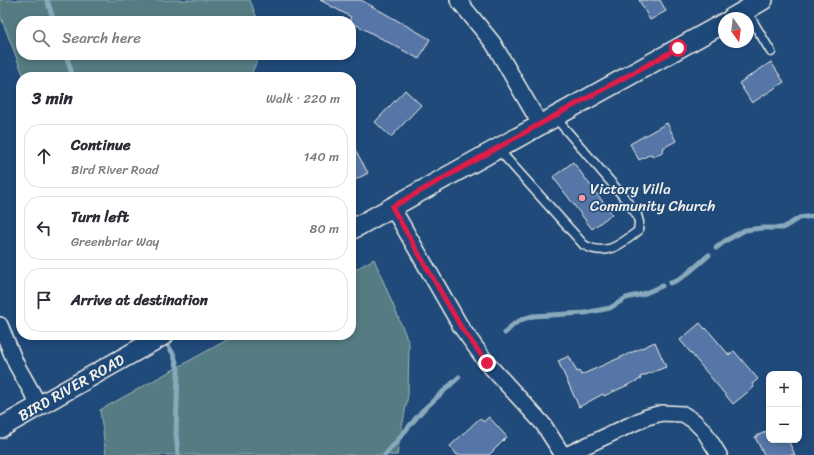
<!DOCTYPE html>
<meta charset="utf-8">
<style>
:root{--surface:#fff;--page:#f7f7f7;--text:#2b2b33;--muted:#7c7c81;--line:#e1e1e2}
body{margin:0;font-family:Sriracha,sans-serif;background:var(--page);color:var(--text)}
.controls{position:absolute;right:12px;bottom:12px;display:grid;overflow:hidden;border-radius:8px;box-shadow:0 2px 6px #0003}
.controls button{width:36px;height:36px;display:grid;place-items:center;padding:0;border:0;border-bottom:1px solid var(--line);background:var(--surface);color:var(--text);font:20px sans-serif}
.compass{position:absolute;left:718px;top:12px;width:36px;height:36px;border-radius:50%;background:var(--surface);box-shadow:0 2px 6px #0003;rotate:166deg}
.stop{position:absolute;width:12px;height:12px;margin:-9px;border:3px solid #e11d48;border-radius:50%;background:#fff}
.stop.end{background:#e11d48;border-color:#fff;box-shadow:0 1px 4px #0008}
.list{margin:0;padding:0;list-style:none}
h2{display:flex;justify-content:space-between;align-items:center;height:52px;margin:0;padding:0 16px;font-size:17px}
h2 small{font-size:13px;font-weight:400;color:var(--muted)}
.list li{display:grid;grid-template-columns:26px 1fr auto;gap:12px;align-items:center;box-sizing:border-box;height:64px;margin:0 8px 8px;padding:0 8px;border:1px solid var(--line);border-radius:16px}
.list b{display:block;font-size:15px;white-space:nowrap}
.list p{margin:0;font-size:13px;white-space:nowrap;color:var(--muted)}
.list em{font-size:13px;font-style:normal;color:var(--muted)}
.icon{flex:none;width:22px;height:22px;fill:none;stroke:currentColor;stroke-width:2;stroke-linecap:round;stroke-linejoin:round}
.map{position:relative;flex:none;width:814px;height:455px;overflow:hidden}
.search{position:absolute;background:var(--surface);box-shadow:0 2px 6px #0003;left:16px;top:16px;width:340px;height:44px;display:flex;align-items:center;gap:10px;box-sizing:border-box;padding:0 14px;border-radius:16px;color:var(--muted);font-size:15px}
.panel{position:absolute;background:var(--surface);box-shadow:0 2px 6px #0003;left:16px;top:72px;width:340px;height:268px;border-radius:16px}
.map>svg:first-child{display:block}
.green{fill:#557b82;stroke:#a4b6b5}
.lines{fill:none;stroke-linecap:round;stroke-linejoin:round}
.stream{stroke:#89a9bc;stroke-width:5}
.building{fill:#5476a6;stroke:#f4f1e8}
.service-casing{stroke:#f4f1e8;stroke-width:11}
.minor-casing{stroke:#f4f1e8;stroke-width:18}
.tertiary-casing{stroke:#f4f1e8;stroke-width:22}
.service{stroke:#1f4a7a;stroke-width:8}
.minor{stroke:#1f4a7a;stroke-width:15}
.tertiary{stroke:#1f4a7a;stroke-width:19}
.route{stroke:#e11d48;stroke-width:5}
.poi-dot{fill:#ff9aa2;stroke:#1f4a7a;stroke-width:1.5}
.labels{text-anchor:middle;stroke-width:3;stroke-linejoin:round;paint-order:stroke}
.poi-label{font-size:15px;fill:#f4f1e8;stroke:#1f4a7a;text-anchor:start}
.street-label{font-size:15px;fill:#f4f1e8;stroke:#1f4a7a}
</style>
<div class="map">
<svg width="814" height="455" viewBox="0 0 814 455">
<rect width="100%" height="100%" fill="#1f4a7a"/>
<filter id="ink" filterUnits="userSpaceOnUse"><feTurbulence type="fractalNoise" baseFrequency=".025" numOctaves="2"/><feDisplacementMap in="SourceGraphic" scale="8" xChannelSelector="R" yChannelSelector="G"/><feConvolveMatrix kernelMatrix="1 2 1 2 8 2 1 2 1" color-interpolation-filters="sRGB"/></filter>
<g filter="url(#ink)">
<g class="green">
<path d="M0,0H250L258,21H21V55H257L256,63L250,77H24L0,15Z"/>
<path d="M374,259L409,343L408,395L397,455H106L100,410L236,335H351V272Z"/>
</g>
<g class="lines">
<g class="stream">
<path d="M47,0L54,21"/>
<path d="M66,55L73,77"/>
<path d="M716,248L725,241L745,230L762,228H783L799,218L814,216"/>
<path d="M670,283C685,278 697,265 709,255"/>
<path d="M505,333L514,324L523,319L533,316L585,313L610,308L626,298L643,294L662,286"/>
<path d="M167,344L174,355L178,370L176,434L178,455"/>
<path d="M385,455L422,411L459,377"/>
</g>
</g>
<g class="building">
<path d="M320,0H361L430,39L419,59L351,22V21H349L351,17Z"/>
<path d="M639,0H660L666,11L650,20Z"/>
<path d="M771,62L784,82L752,103L739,83Z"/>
<path d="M405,90L421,105L391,137L375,122Z"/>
<path d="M667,123L676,141L663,148L664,151L653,157L651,154L639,160L630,144Z"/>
<path d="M351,142L368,173L351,182Z"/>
<path d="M573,162L612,214L592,229L553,177Z"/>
<path d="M700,323L705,329L706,328L729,355L734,351L758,379L752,384L754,387L733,404L680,340Z"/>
<path d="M655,342L666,367L640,377L641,379L604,396L603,394L579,407L558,361L569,356L577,372L579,371L581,375Z"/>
<path d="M489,417L507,437L489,455H457L450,446L480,418L483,422Z"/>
<path d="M769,430V440H788L795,455H764L755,437Z"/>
</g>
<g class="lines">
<g class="service-casing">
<g id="service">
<path d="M746,10L771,52"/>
<path d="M497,148L584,245C606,257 620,245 638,231L639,222L637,215L622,195L554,116"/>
</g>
</g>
<g class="minor-casing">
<g id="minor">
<path d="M458,0L493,43L540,124"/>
<path d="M392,207L461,327L487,363L543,424L563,455"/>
<path d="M0,325L16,364L39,405"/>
<path d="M566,455L647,417L662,413L683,414L694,421L704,431L719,455"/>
</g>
</g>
<g class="tertiary-casing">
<g id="tertiary">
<path d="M732,18L763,0"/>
<path d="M351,230L724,23"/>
<path id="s1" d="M0,428L164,335"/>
</g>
</g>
<use href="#service" class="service"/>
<use href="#minor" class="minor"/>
<use href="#tertiary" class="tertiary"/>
</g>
</g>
<g class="lines" filter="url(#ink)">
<path class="route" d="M487,363L461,327L392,207L540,124L678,48"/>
</g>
<circle class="poi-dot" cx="582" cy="198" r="4"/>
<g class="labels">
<g class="poi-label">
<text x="590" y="194">Victory Villa<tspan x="590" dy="17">Community Church</tspan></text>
</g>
<g class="street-label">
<text dy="5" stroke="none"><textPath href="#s1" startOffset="82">BIRD RIVER ROAD</textPath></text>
</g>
</g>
</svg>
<div class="controls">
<button>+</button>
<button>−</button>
</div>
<svg class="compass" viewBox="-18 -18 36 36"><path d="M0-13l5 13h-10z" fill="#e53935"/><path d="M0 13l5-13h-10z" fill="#7c7c81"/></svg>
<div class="stop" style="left:678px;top:48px"></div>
<div class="stop end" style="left:487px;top:363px"></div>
<div class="search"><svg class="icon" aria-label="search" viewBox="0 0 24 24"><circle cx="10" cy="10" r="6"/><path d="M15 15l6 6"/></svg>Search here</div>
<section class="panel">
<h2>3 min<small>Walk · 220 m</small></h2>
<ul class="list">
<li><svg class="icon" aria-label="ahead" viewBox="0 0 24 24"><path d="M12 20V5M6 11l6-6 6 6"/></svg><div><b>Continue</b><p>Bird River Road</p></div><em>140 m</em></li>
<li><svg class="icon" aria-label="left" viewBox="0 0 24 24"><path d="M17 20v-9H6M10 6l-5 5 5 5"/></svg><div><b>Turn left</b><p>Greenbriar Way</p></div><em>80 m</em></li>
<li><svg class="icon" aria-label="arrive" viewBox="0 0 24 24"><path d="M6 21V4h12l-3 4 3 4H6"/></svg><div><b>Arrive at destination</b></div></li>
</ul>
</section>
</div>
